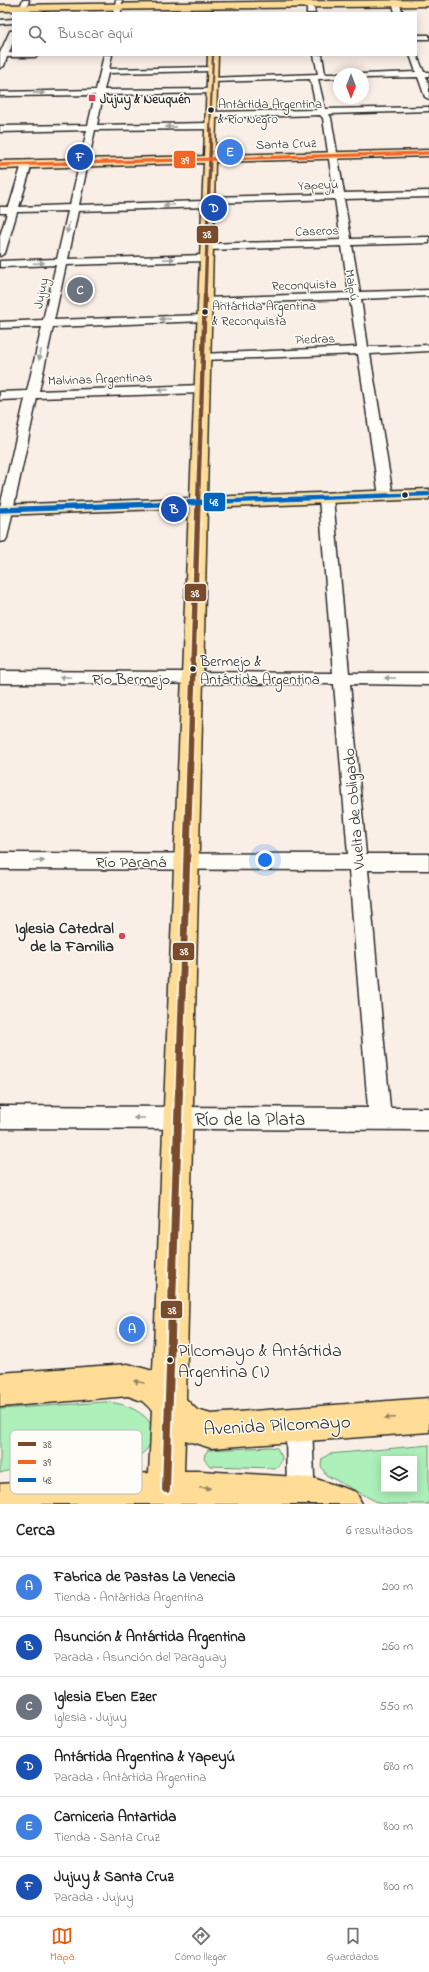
<!DOCTYPE html>
<html lang="es">
<meta charset="utf-8">
<style>
:root{--surface:#fff;--page:#f2f2f2;--text:#202124;--muted:#757577;--line:#e0e0e0;--accent:#ea580c}
body{margin:0;font-family:"Indie Flower",sans-serif;background:var(--page);color:var(--text)}
.controls{position:absolute;right:12px;bottom:12px;display:grid;overflow:hidden;border-radius:0px;box-shadow:0 2px 10px #0003}
.controls button{width:36px;height:36px;display:grid;place-items:center;padding:0;border:0;border-bottom:1px solid var(--line);background:var(--surface);color:var(--text);font:20px sans-serif}
.compass{position:absolute;left:333px;top:68px;width:36px;height:36px;border-radius:50%;background:var(--surface);box-shadow:0 2px 10px #0003;rotate:180deg}
.you{position:absolute;left:265px;top:860px;width:14px;height:14px;margin:-10px;border:3px solid #fff;border-radius:50%;background:#1a73e8;box-shadow:0 0 0 6px #1a73e833}
.badge{display:grid;place-items:center;width:26px;height:26px;border-radius:50%;background:var(--accent);color:#fff;font-size:13px;font-weight:700}
.pin{position:absolute;translate:-50% -50%;border:2px solid #fff;box-shadow:0 1px 4px #0006}
.list{margin:0;padding:0;list-style:none}
h2{display:flex;justify-content:space-between;align-items:center;height:52px;margin:0;padding:0 16px;font-size:17px}
h2 small{font-size:13px;font-weight:400;color:var(--muted)}
.list li{display:grid;grid-template-columns:26px 1fr auto;gap:12px;align-items:center;box-sizing:border-box;height:60px;padding:0 16px;border-top:1px solid var(--line)}
.list b{display:block;font-size:15px;white-space:nowrap}
.list p{margin:0;font-size:13px;white-space:nowrap;color:var(--muted)}
.list em{font-size:13px;font-style:normal;color:var(--muted)}
.icon{flex:none;width:22px;height:22px;fill:none;stroke:currentColor;stroke-width:2;stroke-linecap:round;stroke-linejoin:round}
.map{position:relative;flex:none;width:429px;height:1504px;overflow:hidden}
.search{position:absolute;background:var(--surface);box-shadow:0 2px 10px #0003;left:12px;right:12px;top:12px;height:44px;display:flex;align-items:center;gap:10px;box-sizing:border-box;padding:0 14px;border-radius:0px;color:var(--muted);font-size:15px}
.sheet{height:412px;background:var(--surface)}
nav{display:flex;justify-content:space-around;align-items:center;box-sizing:border-box;height:56px;border-top:1px solid var(--line);background:var(--surface);font-size:11px;color:var(--muted)}
nav a{display:grid;justify-items:center;gap:2px}
nav .on{color:var(--accent)}
.map>svg:first-child{display:block}
.green{fill:#adf0ba;stroke:#6c8e72;fill-rule:evenodd}
.lines{fill:none;stroke-linecap:round;stroke-linejoin:round}
.minor-casing{stroke:#2b2b2b;stroke-width:3}
.major-casing{stroke:#2b2b2b;stroke-width:3}
.minor{fill:#fdfcf7;fill-rule:evenodd}
.major{fill:#ffdd96;fill-rule:evenodd}
.bus-1-far5-casing{stroke:#fdfcf7;stroke-width:4}
.bus-1-far4-casing{stroke:#fdfcf7;stroke-width:5}
.bus-1-far3-casing{stroke:#fdfcf7;stroke-width:6}
.bus-1-far2-casing{stroke:#fdfcf7;stroke-width:8}
.bus-1-far1-casing{stroke:#fdfcf7;stroke-width:10}
.bus-1-casing{stroke:#fdfcf7;stroke-width:12}
.bus-2-casing{stroke:#fdfcf7;stroke-width:5}
.bus-3-far1-casing{stroke:#fdfcf7;stroke-width:6}
.bus-3-casing{stroke:#fdfcf7;stroke-width:8}
.bus-1-far5{stroke:#7a4b2a;stroke-width:2.5}
.bus-1-far4{stroke:#7a4b2a;stroke-width:3.5}
.bus-1-far3{stroke:#7a4b2a;stroke-width:4.5}
.bus-1-far2{stroke:#7a4b2a;stroke-width:5.5}
.bus-1-far1{stroke:#7a4b2a;stroke-width:7}
.bus-1{stroke:#7a4b2a;stroke-width:8}
.bus-2{stroke:#f26522;stroke-width:3.5}
.bus-3-far1{stroke:#0065bd;stroke-width:4.5}
.bus-3{stroke:#0065bd;stroke-width:5.5}
.oneway{fill:#9e9e9b}
.oneway2{fill:#958460}
.poi-dot{fill:#d1495b;stroke:#fdfcf7;stroke-width:1.5}
.bus-dot{fill:#2b2b2b;stroke:#fdfcf7;stroke-width:1.5}
.labels{text-anchor:middle;stroke-width:3;stroke-linejoin:round;paint-order:stroke}
.far-poi-label{font-size:13px;font-weight:bold;fill:#2b2b2b;stroke:#fdfcf7;text-anchor:start}
.far-bus-label{font-size:13px;fill:#2b2b2b;stroke:#fdfcf7;text-anchor:start}
.far-street-label{font-size:13px;fill:#2b2b2b;stroke:#fdfcf7}
.bus-label{font-size:15px;fill:#2b2b2b;stroke:#fdfcf7;text-anchor:start}
.street-label{font-size:16px;fill:#2b2b2b;stroke:#fdfcf7}
.poi-label{font-size:16px;font-weight:bold;fill:#2b2b2b;stroke:#fdfcf7;text-anchor:end}
.near-bus-label{font-size:18px;fill:#2b2b2b;stroke:#fdfcf7;text-anchor:start}
.near-street-label{font-size:19px;fill:#2b2b2b;stroke:#fdfcf7}
.key{fill:#fdfcf7;stroke:#bebdba;stroke-width:1}
.key-label{font-size:11px;fill:#2b2b2b}
.line-badge{stroke:#fdfcf7;stroke-width:1.5}
.badge-label{font-size:11px;text-anchor:middle;font-weight:bold;fill:#fff}
</style>
<div class="map">
<svg width="429" height="1504" viewBox="0 0 429 1504">
<rect width="100%" height="100%" fill="#faefe6"/>
<filter id="ink" filterUnits="userSpaceOnUse"><feTurbulence type="fractalNoise" baseFrequency=".025" numOctaves="2"/><feDisplacementMap in="SourceGraphic" scale="8" xChannelSelector="R" yChannelSelector="G"/><feConvolveMatrix kernelMatrix="1 2 1 2 8 2 1 2 1" color-interpolation-filters="sRGB"/></filter>
<g filter="url(#ink)">
<g class="green">
<path d="M105,1402C119,1402 139,1409 148,1420C158,1433 150,1454 134,1457L14,1469L0,1473V1409Z"/>
<path d="M429,1445V1504H381L326,1475L321,1466L322,1459L329,1454ZM384,1459H414V1489H384Z"/>
<path d="M271,1447L277,1448L282,1457L280,1464L275,1468L210,1466L204,1459L205,1454L208,1450Z"/>
</g>
<g class="lines">
<g class="minor-casing">
<g id="minor">
<path d="M23,0H29L25,13H17Z"/>
<path d="M116,0H122L121,13H113Z"/>
<path d="M392,0H398L403,13H395Z"/>
<path d="M310,3L313,5L315,13H307V5Z"/>
<path d="M13,19V23L0,24V20Z"/>
<path d="M10,31H13V42L9,53H13V55H39L35,57H7L4,66L0,68V53Z"/>
<rect x="416" y="35" width="13" height="4"/>
<path d="M416,53L424,72H429V76H426L429,86V99L425,97L418,77L363,78L362,74H363L416,72L410,55H416Z"/>
<path d="M104,55H112L109,69L212,67L216,69L212,71L108,73L104,90L212,89L216,91L212,93L103,95L97,125L210,123L214,126L210,129L95,130L79,205L204,201L205,198L208,197L334,194L323,118L320,115L211,118L207,115L211,112L317,110L310,79L212,82L208,80L209,78L318,74L314,55H322L325,74H340L339,78L318,79L325,109L429,107V111L329,114L331,118L344,193L429,191V197L344,199L351,239L429,237V243L352,245L360,292L429,290V296L361,299L368,347L429,345V351L370,354L393,496L391,499H381L379,496L358,354L203,360L197,357L203,354L357,347L350,299L204,304L199,301L204,298L349,293L342,246L206,250L201,247L206,244L341,240L335,199L212,203L211,206L208,207L78,211L68,259L206,255L211,258L206,261L66,265L54,320L204,315L210,318L204,321L53,327L39,391L202,385L208,389L202,393L37,398L7,538L5,541L0,542V507L25,399L0,400V392L27,391L42,327L0,328V322L43,320L56,265L0,267V261L57,259L68,211L17,212L5,253L0,256V236L7,213H0V207H9L22,164L27,161L32,164L19,207L70,205L87,130L0,132V126L88,125L95,95L0,96V92L96,90Z"/>
<path d="M326,494L331,495L333,498L349,673H429V685L350,684L366,854H429V870H368L390,1108H429V1130L0,1128V1106L368,1108L349,870L0,869V853L348,854L334,684L0,683V671L333,673L319,498L321,495Z"/>
<path d="M299,1411L308,1415L312,1424L315,1504H287L286,1424L290,1415Z"/>
</g>
</g>
<g class="major-casing">
<g id="major">
<path d="M429,0V6L0,11V5Z"/>
<path d="M208,55H218L215,155L429,150V156L215,162L207,497L429,489V499L207,508L186,1399L197,1410L211,1414L429,1398V1432L211,1448L185,1440L184,1471H201L313,1478L356,1492L362,1504H0V1484L149,1473L152,1410L142,1401L128,1396L0,1407V1373L128,1364L153,1371L189,508L0,515V505L190,498L204,163L0,169V161L204,156Z"/>
</g>
</g>
<use href="#minor" class="minor"/>
<use href="#major" class="major"/>
<g class="bus-1-far5-casing">
<path id="bus-1-far5" d="M210,131L213,55"/>
</g>
<g class="bus-1-far4-casing">
<path id="bus-1-far4" d="M205,296L211,130"/>
</g>
<g class="bus-1-far3-casing">
<path id="bus-1-far3" d="M198,503L205,295"/>
</g>
<g class="bus-1-far2-casing">
<path id="bus-1-far2" d="M190,764L198,502"/>
</g>
<g class="bus-1-far1-casing">
<path id="bus-1-far1" d="M179,1092L190,763"/>
</g>
<g class="bus-1-casing">
<path id="bus-1" d="M166,1489L179,1091"/>
</g>
<g class="bus-2-casing">
<path id="bus-2" d="M0,165L429,153"/>
</g>
<g class="bus-3-far1-casing">
<path id="bus-3-far1" d="M182,503L429,494"/>
</g>
<g class="bus-3-casing">
<path id="bus-3" d="M0,510L209,502"/>
</g>
<use href="#bus-1-far5" class="bus-1-far5"/>
<use href="#bus-1-far4" class="bus-1-far4"/>
<use href="#bus-1-far3" class="bus-1-far3"/>
<use href="#bus-1-far2" class="bus-1-far2"/>
<use href="#bus-1-far1" class="bus-1-far1"/>
<use href="#bus-1" class="bus-1"/>
<use href="#bus-2" class="bus-2"/>
<use href="#bus-3-far1" class="bus-3-far1"/>
<use href="#bus-3" class="bus-3"/>
</g>
<defs><path id="oneway-solid" d="M-6-.8H1V-3.2L6.5 0L1 3.2V.8H-6Z"/></defs>
<g class="oneway">
<use href="#oneway-solid" transform="translate(39 93) rotate(-1)"/>
<use href="#oneway-solid" transform="translate(171 127) rotate(179)"/>
<use href="#oneway-solid" transform="translate(169 205) rotate(178)"/>
<use href="#oneway-solid" transform="translate(68 228) rotate(102)"/>
<use href="#oneway-solid" transform="translate(169 259) rotate(-2)"/>
<use href="#oneway-solid" transform="translate(39 263) rotate(-2)"/>
<use href="#oneway-solid" transform="translate(165 319) rotate(178)"/>
<use href="#oneway-solid" transform="translate(40 355) rotate(102)"/>
<use href="#oneway-solid" transform="translate(163 390) rotate(178)"/>
<use href="#oneway-solid" transform="translate(65 677) rotate(-180)"/>
<use href="#oneway-solid" transform="translate(390 678) rotate(-180)"/>
<use href="#oneway-solid" transform="translate(39 861)"/>
<use href="#oneway-solid" transform="translate(139 1118) rotate(-180)"/>
</g>
<g class="oneway2">
<use href="#oneway-solid" transform="translate(139 1382) rotate(-168)"/>
<use href="#oneway-solid" transform="translate(390 1418) rotate(176)"/>
<use href="#oneway-solid" transform="translate(205 1488) rotate(2)"/>
</g>
</g>
<g class="poi-dot">
<rect x="88" y="94" width="8" height="8" rx="2"/>
<circle cx="122" cy="936" r="4"/>
</g>
<g class="bus-dot">
<circle cx="211" cy="110" r="3.5"/>
<circle cx="205" cy="312" r="3.5"/>
<circle cx="405" cy="495" r="3.5"/>
<circle cx="193" cy="669" r="3.5"/>
<circle cx="170" cy="1360" r="3.5"/>
</g>
<g class="labels">
<g class="far-poi-label">
<text x="100" y="103">Jujuy &amp; Neuquén</text>
</g>
<g class="far-bus-label">
<text x="218" y="108">Antártida Argentina<tspan x="218" dy="15">&amp; Río Negro</tspan></text>
<text x="212" y="310">Antártida Argentina<tspan x="212" dy="15">&amp; Reconquista</tspan></text>
</g>
<g class="far-street-label">
<text transform="translate(286 143) rotate(-2)" y="5">Santa Cruz</text>
<text transform="translate(318 184) rotate(-2)" y="5">Yapeyú</text>
<text transform="translate(317 230) rotate(-2)" y="5">Caseros</text>
<text transform="translate(304 284) rotate(-2)" y="5">Reconquista</text>
<text transform="translate(353 285) rotate(81)" y="5">Maipú</text>
<text transform="translate(40 293) rotate(-78)" y="5">Jujuy</text>
<text transform="translate(315 338) rotate(-2)" y="5">Piedras</text>
<text transform="translate(100 378) rotate(-2)" y="5">Malvinas Argentinas</text>
</g>
<g class="bus-label">
<text x="200" y="666">Bermejo &amp;<tspan x="200" dy="18">Antártida Argentina</tspan></text>
</g>
<g class="street-label">
<text x="131" y="684">Río Bermejo</text>
<text transform="translate(353 809) rotate(-95)" y="6">Vuelta de Obligado</text>
<text x="131" y="867">Río Paraná</text>
</g>
<g class="poi-label">
<text x="114" y="933">Iglesia Catedral<tspan x="114" dy="18">de la Familia</tspan></text>
</g>
<g class="near-bus-label">
<text x="178" y="1356">Pilcomayo &amp; Antártida<tspan x="178" dy="21">Argentina (I)</tspan></text>
</g>
<g class="near-street-label">
<text x="250" y="1125">Río de la Plata</text>
<text transform="translate(277 1424) rotate(-3)" y="7">Avenida Pilcomayo</text>
</g>
</g>
<rect x="10" y="1430" width="132" height="64" rx="6" class="key"/>
<rect x="18" y="1442" width="18" height="4" fill="#7a4b2a"/>
<rect x="18" y="1460" width="18" height="4" fill="#f26522"/>
<rect x="18" y="1478" width="18" height="4" fill="#0065bd"/>
<g class="key-label">
<text x="43" y="1448">38</text>
<text x="43" y="1466">39</text>
<text x="43" y="1484">48</text>
</g>
<g class="line-badge">
<rect x="173" y="150" width="23" height="19" rx="4" fill="#f26522"/>
<rect x="196" y="225" width="23" height="19" rx="4" fill="#7a4b2a"/>
<rect x="203" y="492" width="23" height="20" rx="4" fill="#0065bd"/>
<rect x="184" y="583" width="23" height="19" rx="4" fill="#7a4b2a"/>
<rect x="172" y="942" width="23" height="19" rx="4" fill="#7a4b2a"/>
<rect x="160" y="1300" width="23" height="19" rx="4" fill="#7a4b2a"/>
</g>
<g class="badge-label">
<text x="185" y="164">39</text>
<text x="207" y="238">38</text>
<text x="214" y="506">48</text>
<text x="195" y="597">38</text>
<text x="184" y="955">38</text>
<text x="172" y="1314">38</text>
</g>
</svg>
<div class="controls">
<button><svg class="icon" aria-label="layers" viewBox="0 0 24 24"><path d="M12 4l9 5-9 5-9-5zM3 14l9 5 9-5"/></svg></button>
</div>
<svg class="compass" viewBox="-18 -18 36 36"><path d="M0-13l5 13h-10z" fill="#e53935"/><path d="M0 13l5-13h-10z" fill="#757577"/></svg>
<div class="you"></div>
<div class="pin badge" style="left:132px;top:1329px;background:#3f7fe0">A</div>
<div class="pin badge" style="left:174px;top:509px;background:#1a4fb4">B</div>
<div class="pin badge" style="left:80px;top:290px;background:#6b7280">C</div>
<div class="pin badge" style="left:214px;top:208px;background:#1a4fb4">D</div>
<div class="pin badge" style="left:230px;top:152px;background:#3f7fe0">E</div>
<div class="pin badge" style="left:80px;top:157px;background:#1a4fb4">F</div>
<div class="search"><svg class="icon" aria-label="search" viewBox="0 0 24 24"><circle cx="10" cy="10" r="6"/><path d="M15 15l6 6"/></svg>Buscar aquí</div>
</div>
<section class="sheet">
<h2>Cerca<small>6 resultados</small></h2>
<ul class="list">
<li><span class="badge" style="background:#3f7fe0">A</span><div><b>Fabrica de Pastas La Venecia</b><p>Tienda · Antártida Argentina</p></div><em>200 m</em></li>
<li><span class="badge" style="background:#1a4fb4">B</span><div><b>Asunción &amp; Antártida Argentina</b><p>Parada · Asunción del Paraguay</p></div><em>260 m</em></li>
<li><span class="badge" style="background:#6b7280">C</span><div><b>Iglesia Eben Ezer</b><p>Iglesia · Jujuy</p></div><em>550 m</em></li>
<li><span class="badge" style="background:#1a4fb4">D</span><div><b>Antártida Argentina &amp; Yapeyú</b><p>Parada · Antártida Argentina</p></div><em>680 m</em></li>
<li><span class="badge" style="background:#3f7fe0">E</span><div><b>Carniceria Antartida</b><p>Tienda · Santa Cruz</p></div><em>800 m</em></li>
<li><span class="badge" style="background:#1a4fb4">F</span><div><b>Jujuy &amp; Santa Cruz</b><p>Parada · Jujuy</p></div><em>800 m</em></li>
</ul>
</section>
<nav>
<a class="on"><svg class="icon" aria-label="map" viewBox="0 0 24 24"><path d="M3 6l6-2 6 2 6-2v14l-6 2-6-2-6 2zM9 4v14M15 6v14"/></svg>Mapa</a>
<a><svg class="icon" aria-label="directions" viewBox="0 0 24 24"><path d="M12 3l9 9-9 9-9-9zM9 14v-3h6M13 9l2 2-2 2"/></svg>Cómo llegar</a>
<a><svg class="icon" aria-label="saved" viewBox="0 0 24 24"><path d="M7 4h10v16l-5-4-5 4z"/></svg>Guardados</a>
</nav>
